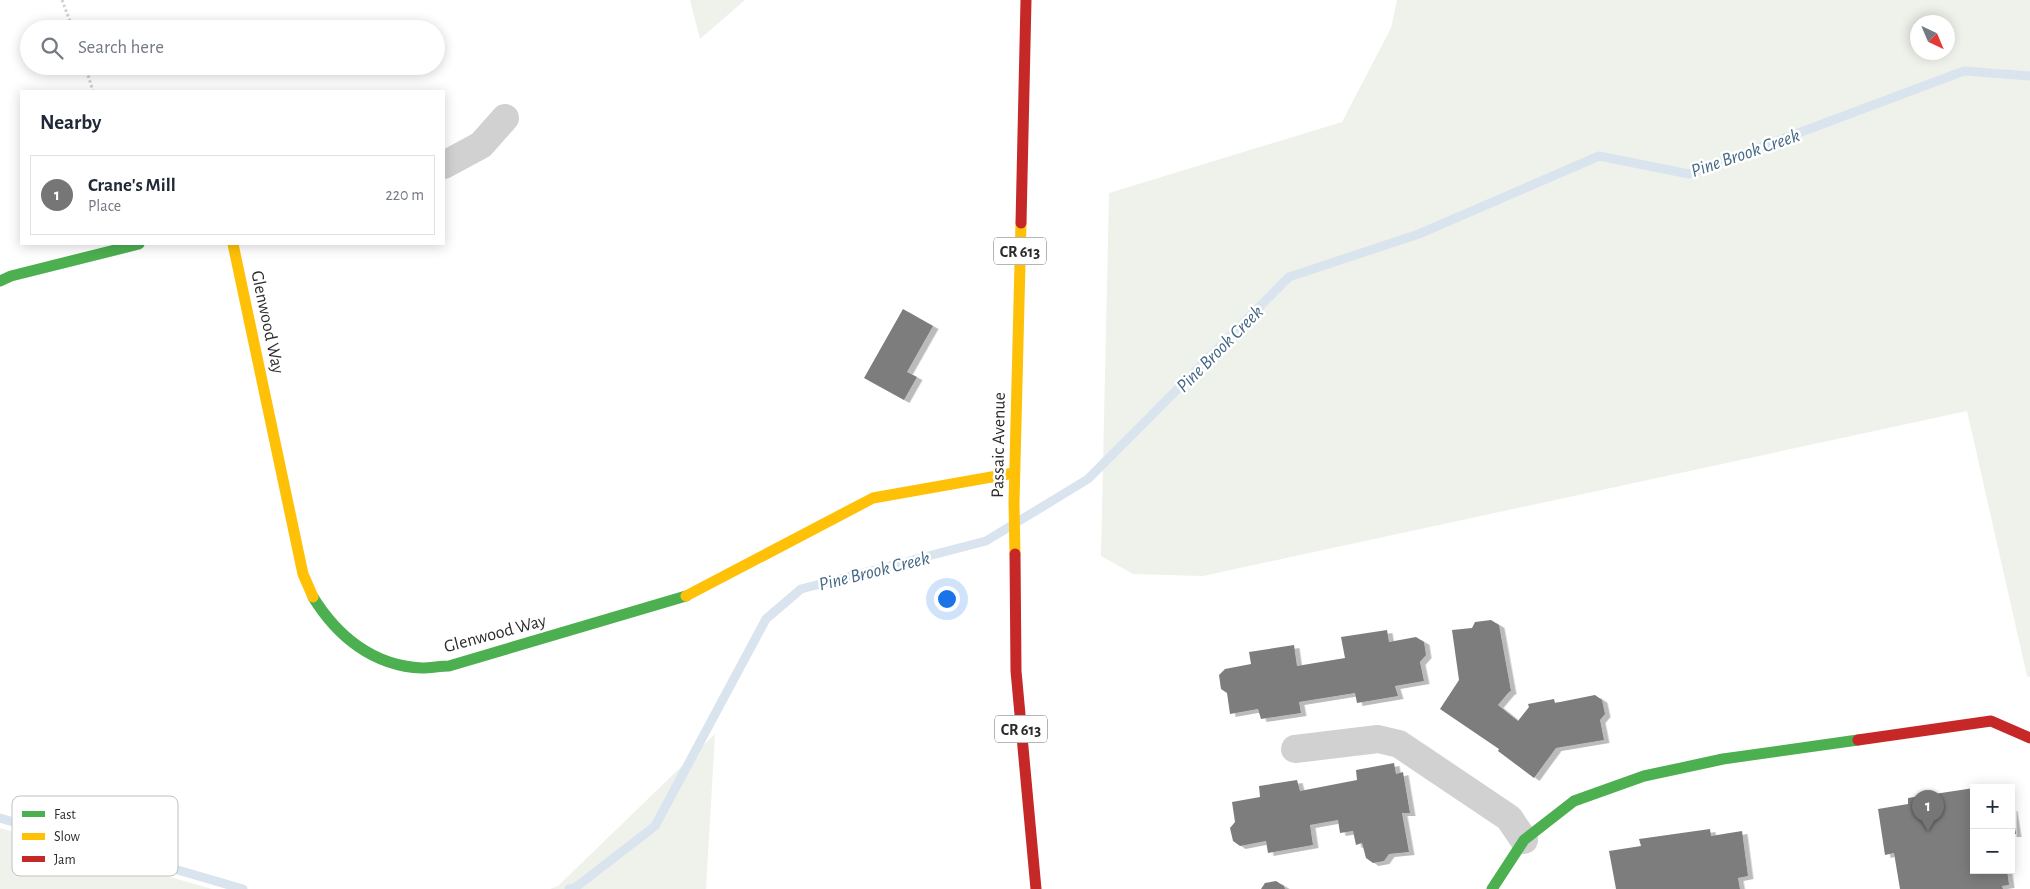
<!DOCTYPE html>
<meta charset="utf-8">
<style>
:root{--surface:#fff;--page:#f2f2f3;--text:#1f2937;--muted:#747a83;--line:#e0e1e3;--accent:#767676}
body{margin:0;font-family:"Alegreya Sans",sans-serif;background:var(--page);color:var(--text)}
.controls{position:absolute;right:15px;bottom:15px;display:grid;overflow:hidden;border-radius:0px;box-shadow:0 2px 12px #0003}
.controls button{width:45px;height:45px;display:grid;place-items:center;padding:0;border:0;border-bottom:1px solid var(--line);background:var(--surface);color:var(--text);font:25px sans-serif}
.compass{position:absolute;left:1910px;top:15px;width:45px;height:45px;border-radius:50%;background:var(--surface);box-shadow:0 2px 12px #0003;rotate:136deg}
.you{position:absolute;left:946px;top:598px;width:18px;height:18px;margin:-12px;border:4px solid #fff;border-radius:50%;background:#1a73e8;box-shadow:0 0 0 8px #1a73e833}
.badge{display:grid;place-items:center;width:32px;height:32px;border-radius:50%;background:var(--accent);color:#fff;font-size:16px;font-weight:700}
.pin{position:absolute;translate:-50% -41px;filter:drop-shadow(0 1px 2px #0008)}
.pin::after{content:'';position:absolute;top:26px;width:18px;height:15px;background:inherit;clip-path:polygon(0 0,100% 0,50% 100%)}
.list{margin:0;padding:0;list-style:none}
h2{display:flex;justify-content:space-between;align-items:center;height:65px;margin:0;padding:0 20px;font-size:21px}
h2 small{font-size:16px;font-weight:400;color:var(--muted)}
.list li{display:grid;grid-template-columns:32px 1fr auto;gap:15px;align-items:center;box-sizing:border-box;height:80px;margin:0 10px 10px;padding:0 10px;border:1px solid var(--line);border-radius:0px}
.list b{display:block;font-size:19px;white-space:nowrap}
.list p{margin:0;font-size:16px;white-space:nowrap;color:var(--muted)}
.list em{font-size:16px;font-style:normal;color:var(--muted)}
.icon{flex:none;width:28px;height:28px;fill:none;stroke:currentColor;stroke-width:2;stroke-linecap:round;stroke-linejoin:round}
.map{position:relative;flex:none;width:2030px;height:889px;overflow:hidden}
.search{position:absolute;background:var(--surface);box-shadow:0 2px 12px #0003;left:20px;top:20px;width:425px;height:55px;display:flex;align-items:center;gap:12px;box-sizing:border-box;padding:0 18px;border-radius:28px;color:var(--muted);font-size:19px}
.panel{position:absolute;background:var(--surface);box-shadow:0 2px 12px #0003;left:20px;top:90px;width:425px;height:155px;border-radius:0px}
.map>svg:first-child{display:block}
.green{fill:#eff2eb;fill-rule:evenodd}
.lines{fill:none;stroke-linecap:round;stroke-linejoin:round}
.stream{stroke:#d9e4ee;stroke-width:9}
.building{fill:#7d7d7d;filter:url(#shadow)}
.path{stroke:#d1d1d1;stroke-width:3;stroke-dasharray:2.5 2.5;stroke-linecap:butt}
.street{stroke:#d1d1d1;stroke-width:28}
.fast{stroke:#4caf50;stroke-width:11}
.slow{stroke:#ffc107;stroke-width:11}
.jam{stroke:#c62828;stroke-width:11}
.labels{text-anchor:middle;stroke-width:5;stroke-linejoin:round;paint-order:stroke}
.shield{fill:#fff;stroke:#6b6b6b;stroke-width:1}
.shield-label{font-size:16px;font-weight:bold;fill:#2c2c2c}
.street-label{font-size:18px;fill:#2c2c2c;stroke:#fff}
.water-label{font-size:19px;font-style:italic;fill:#446885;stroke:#fff}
.key{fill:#fff;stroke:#c0c0c0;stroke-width:1}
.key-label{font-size:14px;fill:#2c2c2c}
</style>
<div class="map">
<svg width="2030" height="889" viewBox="0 0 2030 889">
<defs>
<filter id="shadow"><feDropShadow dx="5.5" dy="3" stdDeviation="0" flood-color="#0004"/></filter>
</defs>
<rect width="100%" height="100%" fill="#fff"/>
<g class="green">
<path d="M690,0H745L700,39Z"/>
<path d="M1397,0H2030V677L2027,676L1967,411L1203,576L1133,574L1101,556L1109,193L1342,122L1391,28ZM1948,22V52H1918V22Z"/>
<path d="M715,734L706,889H550L558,886Z"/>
<path d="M0,828L212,889H0Z"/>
</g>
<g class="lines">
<g class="stream">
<path d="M0,818L243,889"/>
<path d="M569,889L576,887L655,826L766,619L801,589L986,541L1088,479L1289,277L1419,234L1599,156L1689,174L1964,71L2030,76"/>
</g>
</g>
<g class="building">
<path d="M903,309L933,326L907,372L917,377L904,400L864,378Z"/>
<path d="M1491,620L1499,625L1511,691L1509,692L1498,705L1518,721L1529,707L1528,704L1554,699L1555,703L1595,695L1602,700L1605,714L1600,720L1604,740L1556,748L1534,778L1498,751L1499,749L1440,709L1459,680L1452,630L1472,628L1475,622Z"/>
<path d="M1387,630L1389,642L1416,637L1424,642L1426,655L1420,662L1424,681L1395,686L1398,696L1357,703L1355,693L1299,702L1301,713L1261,719L1258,709L1230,714L1227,693L1221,689L1219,675L1225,669L1251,664L1249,652L1294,645L1297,666L1345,658L1341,637Z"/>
<path d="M1394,763L1396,774L1403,772L1410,813H1402L1409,852L1389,854L1384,861L1373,863L1366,858L1362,843L1356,845L1353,831L1340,833L1338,820L1310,825L1313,845L1268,853L1266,841L1240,846L1233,841L1230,828L1235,822L1232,802L1260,797L1259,786L1297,780L1300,791L1357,780L1356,770Z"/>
<path d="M1974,788V870H2007L2009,885L2002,886L2003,889H1900L1894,853L1885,855L1878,809L1908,804V798Z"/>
<path d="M2011,808H2012L2016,834H2011Z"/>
<path d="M1710,829L1711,836L1742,831L1748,876L1738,878L1740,889H1616L1609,851L1641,846L1639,839Z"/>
<path d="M1276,881L1284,886L1285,889H1261L1265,883Z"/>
</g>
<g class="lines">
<g class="path">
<path d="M62,0L73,29"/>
<path d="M85,66L93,91"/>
</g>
<g class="street">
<path d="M444,165L481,145L505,118"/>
<path d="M1295,749L1378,739L1399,744L1509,818L1524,840"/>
</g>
<g class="fast">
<path d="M0,281L11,276L139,244"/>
<path d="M313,597C337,636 373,666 422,668C431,668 440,666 449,666L686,596"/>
<path d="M1492,889L1524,840L1574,801L1644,776L1723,759L1858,740"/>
</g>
<g class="slow">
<path d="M233,244L303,574L313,597"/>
<path d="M1015,554L1014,503L1021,223"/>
<path d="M686,596L873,498L1014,473"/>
</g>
<g class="jam">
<path d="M1021,223L1026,0"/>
<path d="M1015,554L1016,671L1036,889"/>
<path d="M1858,740L1991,721L2030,738"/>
</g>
</g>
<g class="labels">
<g class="shield">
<rect x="994" y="237.5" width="52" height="27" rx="4"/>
<rect x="995" y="715.5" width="52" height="27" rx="4"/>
</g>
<g class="shield-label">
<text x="1020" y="257">CR 613</text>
<text x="1021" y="735">CR 613</text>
</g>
<g class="street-label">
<text transform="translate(268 322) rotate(78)" y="6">Glenwood Way</text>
<text transform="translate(998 445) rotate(-89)" y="6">Passaic Avenue</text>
<text transform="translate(495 633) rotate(-15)" y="6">Glenwood Way</text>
</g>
<g class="water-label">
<text transform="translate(1745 152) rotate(-19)" y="7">Pine Brook Creek</text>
<text transform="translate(1219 348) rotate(-45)" y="7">Pine Brook Creek</text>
<text transform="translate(874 570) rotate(-14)" y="7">Pine Brook Creek</text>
</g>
</g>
<rect x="12" y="796" width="166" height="80" rx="8" class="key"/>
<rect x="22" y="811" width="23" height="6" fill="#4caf50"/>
<rect x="22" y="833" width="23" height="7" fill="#ffc107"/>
<rect x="22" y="856" width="23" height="6" fill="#c62828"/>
<g class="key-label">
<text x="54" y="819">Fast</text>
<text x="54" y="841">Slow</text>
<text x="54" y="864">Jam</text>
</g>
</svg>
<div class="controls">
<button>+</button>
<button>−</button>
</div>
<svg class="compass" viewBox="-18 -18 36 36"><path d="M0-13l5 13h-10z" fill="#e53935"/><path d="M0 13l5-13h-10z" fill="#747a83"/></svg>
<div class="you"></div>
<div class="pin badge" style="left:1928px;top:831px">1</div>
<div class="search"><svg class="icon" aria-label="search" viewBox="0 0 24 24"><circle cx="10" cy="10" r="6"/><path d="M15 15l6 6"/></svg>Search here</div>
<section class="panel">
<h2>Nearby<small></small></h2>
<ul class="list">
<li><span class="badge">1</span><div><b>Crane's Mill</b><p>Place</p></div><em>220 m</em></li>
</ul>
</section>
</div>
